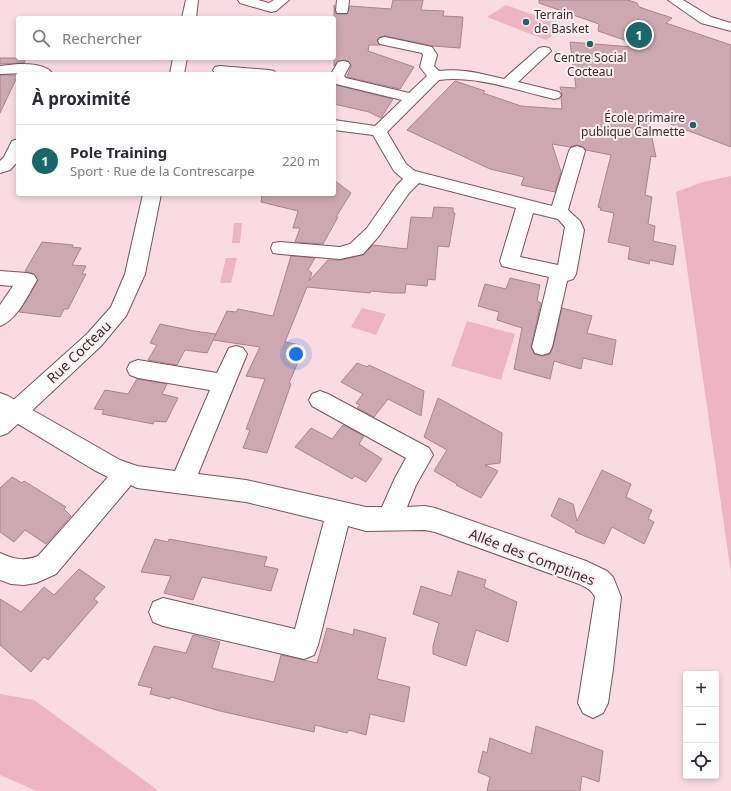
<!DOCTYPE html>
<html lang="fr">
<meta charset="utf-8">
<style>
:root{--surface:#fff;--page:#f7f7f7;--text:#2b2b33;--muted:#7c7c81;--line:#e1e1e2;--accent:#196768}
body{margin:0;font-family:"Noto Sans",sans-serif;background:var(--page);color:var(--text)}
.controls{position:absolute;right:12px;bottom:12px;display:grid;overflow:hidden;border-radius:4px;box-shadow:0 2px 6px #0003}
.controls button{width:36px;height:36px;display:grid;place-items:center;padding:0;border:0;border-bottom:1px solid var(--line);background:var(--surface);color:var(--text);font:20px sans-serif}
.you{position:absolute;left:296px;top:354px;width:14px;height:14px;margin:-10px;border:3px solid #fff;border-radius:50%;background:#1a73e8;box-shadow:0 0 0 6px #1a73e833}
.badge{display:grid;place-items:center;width:26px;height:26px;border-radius:50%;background:var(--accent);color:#fff;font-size:13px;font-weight:700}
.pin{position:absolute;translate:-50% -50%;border:2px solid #fff;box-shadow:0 1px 4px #0006}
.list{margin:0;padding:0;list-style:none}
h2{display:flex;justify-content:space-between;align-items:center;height:52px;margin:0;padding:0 16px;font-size:17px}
h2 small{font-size:13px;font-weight:400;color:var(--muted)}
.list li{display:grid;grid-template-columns:26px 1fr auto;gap:12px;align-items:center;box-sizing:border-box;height:72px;padding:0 16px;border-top:1px solid var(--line)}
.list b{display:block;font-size:15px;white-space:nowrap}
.list p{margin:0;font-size:13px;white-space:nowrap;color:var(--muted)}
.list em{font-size:13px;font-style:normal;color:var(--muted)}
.icon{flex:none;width:22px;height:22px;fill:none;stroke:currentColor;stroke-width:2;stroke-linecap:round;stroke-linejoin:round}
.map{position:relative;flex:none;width:731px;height:791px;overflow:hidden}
.search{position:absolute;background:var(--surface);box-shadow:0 2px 6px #0003;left:16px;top:16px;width:320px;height:44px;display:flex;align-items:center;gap:10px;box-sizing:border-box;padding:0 14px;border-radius:4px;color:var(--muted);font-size:15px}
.panel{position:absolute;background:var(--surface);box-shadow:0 2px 6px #0003;left:16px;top:72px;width:320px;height:124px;border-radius:4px}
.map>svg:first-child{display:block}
.green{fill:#edb4c3}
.building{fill:#cda7b1;stroke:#a9858e}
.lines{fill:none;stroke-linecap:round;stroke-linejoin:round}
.minor-casing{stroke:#76545d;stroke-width:2}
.tertiary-casing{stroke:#76545d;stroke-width:2}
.minor{fill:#fff;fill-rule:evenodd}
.tertiary{fill:#fff;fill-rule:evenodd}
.poi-dot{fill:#196768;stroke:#feedf1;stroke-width:1.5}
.labels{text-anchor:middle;stroke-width:4;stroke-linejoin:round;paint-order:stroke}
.far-poi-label{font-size:12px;fill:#3b2c30;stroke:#feedf1;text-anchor:start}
.street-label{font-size:14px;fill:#3b2c30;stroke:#feedf1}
</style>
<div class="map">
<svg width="731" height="791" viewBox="0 0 731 791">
<rect width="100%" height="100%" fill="#fbdbe3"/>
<g class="green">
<path d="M506,5L565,26L546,40L487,17Z"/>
<path d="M731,176V573L676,192L703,182Z"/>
<path d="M234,223H242L240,243H232Z"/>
<path d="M226,258H237L231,283H220Z"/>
<path d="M362,308L386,314L376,335L351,327Z"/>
<path d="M467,321L515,334L501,380L451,366Z"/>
<path d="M0,694L34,700L159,791H37L0,775Z"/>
</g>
<g class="building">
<path d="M393,0H423L421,10L444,11L443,16L463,17L460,48L433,46L385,36L380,37L377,40L380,45H369L368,51L414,67L400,89L347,77L351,66L348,61H338L334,66V5L336,14H347L350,6L391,9Z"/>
<path d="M539,0H628L637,3L639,7L672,18L666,23L731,45V147L647,115L656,157L651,156L645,195L652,197L648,224L655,226L653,241L676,246L673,265L650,260L649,264L628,259L630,247L608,242L614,213L600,210L601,208L598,207L611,155L586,150L583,147L577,145L570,147L552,144L561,172L555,192L521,185L524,177L490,169L407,130L455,81L485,91L483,93L521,106L562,109L561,98L562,94L560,87L576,88L570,42L632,47L633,43L598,31L599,24L539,3Z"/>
<path d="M0,58H26L24,63L0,64Z"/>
<path d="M0,75H18L0,113Z"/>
<path d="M334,84L336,85L393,99L381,118L369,112L334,104Z"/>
<path d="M334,180L351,193L336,217H338L323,244L295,242L300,228H293L298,211L261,202L262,194H334Z"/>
<path d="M434,207L453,208V213H455L449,247L438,246L435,280L428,279L427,286L406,284L405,293H392L371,291L370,293L307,287L285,342L300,345L297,354L301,355L289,383L291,384L267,453L243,448L250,430L246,429L265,379L246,376L260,347L213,340L227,311L236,312L238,309L273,316L291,256L315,258L308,270L312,273L309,281L328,260H340L363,255L373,245L407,249L411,217L432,218Z"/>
<path d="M42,242L73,245L72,247L81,248L72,265L86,266L82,274H86L68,309H64L60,317L19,312L38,281L34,274L25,271Z"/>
<path d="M510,278L540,285L537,301L541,303L531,347L534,354L542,356L550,354L553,347L562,308L592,316L587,333L616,340L612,365L583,358L581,369L554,361L550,379L514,369L522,328L497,320L499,312L478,306L485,284L506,289Z"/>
<path d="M160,324L194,331L216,334L207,353L185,350L177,365L148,360L157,345L150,343Z"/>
<path d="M357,363L367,367L369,365L424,391L421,416L388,399L374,417L357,408L360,405L356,403L363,394L341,382Z"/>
<path d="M137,379L167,384L162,394L178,398L166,422L154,421L153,424L102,414L104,410L94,409L105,390L128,394Z"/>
<path d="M438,398L502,433L500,463L485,465L498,471L481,498L456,485L457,484L434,471L447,450L424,437Z"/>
<path d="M343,425L364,436L359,444L382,459L366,482L355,476L352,479L295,447L311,428L332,439Z"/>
<path d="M602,470L631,484L626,497L652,510L648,519L654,522L644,544L612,527L604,544L575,532L576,530L551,516L559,498L573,504L577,521Z"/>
<path d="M12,477L22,483L24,481L66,507L64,509L71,516L46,544L25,530L14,542L0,532V488Z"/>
<path d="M155,539L168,542L169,539L267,557L264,566L278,569L271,591L202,577L193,600L164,593L171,576L141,572Z"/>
<path d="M79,569L105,587L94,599L98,602L48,660L44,657L31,672L0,645V599L21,612L44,587L54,595Z"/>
<path d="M458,571L486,580L484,587L517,602L508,642L476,630L466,666L433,654V646L439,623L413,614L421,586L451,596Z"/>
<path d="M327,628L353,635L354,629L386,638L377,679L410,687L404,722L370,714L366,735L349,730L347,733L315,725L314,732L220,711L171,697L170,699L150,694L152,688L138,685L154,646L186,653L193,635L220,642L212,668L274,682L281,655L317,663Z"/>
<path d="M536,726L603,751L599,782L582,776L580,791H487L490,777L478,772L483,751L487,753L490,738L531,754Z"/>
</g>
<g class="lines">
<g class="minor-casing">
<g id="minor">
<path d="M238,0H258L269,3L274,0H289L276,11L271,12L240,3Z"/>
<path d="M337,0H349L348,10L347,13H337L336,10Z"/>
<path d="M668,0H683L711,17L731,23V31L701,23Z"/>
<path d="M385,37L432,47L437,55L434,66L439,71C462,68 482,74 504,79L539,48L544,47L549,48L551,51L518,82L559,92L561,95L559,98L554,99C519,91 475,75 439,80L387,132L406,164L415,171L552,206L569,151L571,148L577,146L583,148L585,151L568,210L580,221L584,230L576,274L573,279L567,281L552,347L549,353L542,355L535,353L532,347L549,277L502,266L500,261L516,208L419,183L409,193L379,236L363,254L340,259L280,254L273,253L271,248L273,243L280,242L340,247L350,244L367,228L397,185L403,179L394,171L373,135L334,130V120L375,126L402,100L336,84L334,82V74H331L338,62L343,61L348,62L350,65L344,76L346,78L409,93L427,76L420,67L423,55L422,53L380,44L378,41L380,38ZM533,213L558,219L565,227L558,265L520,257Z"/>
<path d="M18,64C29,64 46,64 53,74L24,73L0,74V66Z"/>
<path d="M220,66L269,70L274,71L276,74L215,73L213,70L215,67Z"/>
<path d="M18,139V161L10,170L0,173V161L4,157L12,141Z"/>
<path d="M0,271L27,273L34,275L37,280C28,295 17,320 0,326V305L13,286L0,285Z"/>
<path d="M236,346L243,348L247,354L198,474L246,480L366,507H382L395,478L406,458L312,406L309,400L312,394L320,391L328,394L429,448L433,455L416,485L407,507L425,506L435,508L586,561L607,571L613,577L621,597L613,669L608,703L603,713L593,718L583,713L578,703L595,597C592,590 585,587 579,584L435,532L425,530L366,531L348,526L318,645L314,655L304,659L163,626L153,622L149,612L153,602L163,598L295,629L324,521L246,502L137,488L131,485L56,574L36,583L24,585L11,584L0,580V553C13,559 24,562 38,556L108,477L94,470L0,413V393L8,396L120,460L137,466L175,471L210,390L138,378L130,375L127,369L130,363L138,360L217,373L229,348Z"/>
</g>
</g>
<g class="tertiary-casing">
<g id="tertiary">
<path d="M186,0H198L196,18H182Z"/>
<path d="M173,58H187L184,74H170Z"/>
<path d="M143,194H161L145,274L126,316L101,346L8,433L0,436V412L87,334L111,307L125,274Z"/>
</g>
</g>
<use href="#minor" class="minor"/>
<use href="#tertiary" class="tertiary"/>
</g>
<g class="poi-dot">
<circle cx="526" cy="22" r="4"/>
<circle cx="590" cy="44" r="4"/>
<circle cx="693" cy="125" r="4"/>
</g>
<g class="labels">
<g class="far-poi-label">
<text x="534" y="19">Terrain<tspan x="534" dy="14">de Basket</tspan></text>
<text x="590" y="62" text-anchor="middle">Centre Social<tspan x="590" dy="14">Cocteau</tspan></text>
<text x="685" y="122" text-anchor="end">École primaire<tspan x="685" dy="14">publique Calmette</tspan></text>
</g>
<g class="street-label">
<text transform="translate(79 352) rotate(-44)" y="5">Rue Cocteau</text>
<text transform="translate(532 557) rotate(21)" y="5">Allée des Comptines</text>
</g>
</g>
</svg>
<div class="controls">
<button>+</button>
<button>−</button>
<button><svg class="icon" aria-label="locate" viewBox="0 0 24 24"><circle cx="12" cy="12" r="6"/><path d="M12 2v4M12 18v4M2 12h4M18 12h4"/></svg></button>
</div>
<div class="you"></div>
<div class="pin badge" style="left:639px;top:35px">1</div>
<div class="search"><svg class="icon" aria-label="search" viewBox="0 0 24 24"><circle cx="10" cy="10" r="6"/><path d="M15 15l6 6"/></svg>Rechercher</div>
<section class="panel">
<h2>À proximité<small></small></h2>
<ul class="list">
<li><span class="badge">1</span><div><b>Pole Training</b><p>Sport · Rue de la Contrescarpe</p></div><em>220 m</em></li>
</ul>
</section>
</div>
